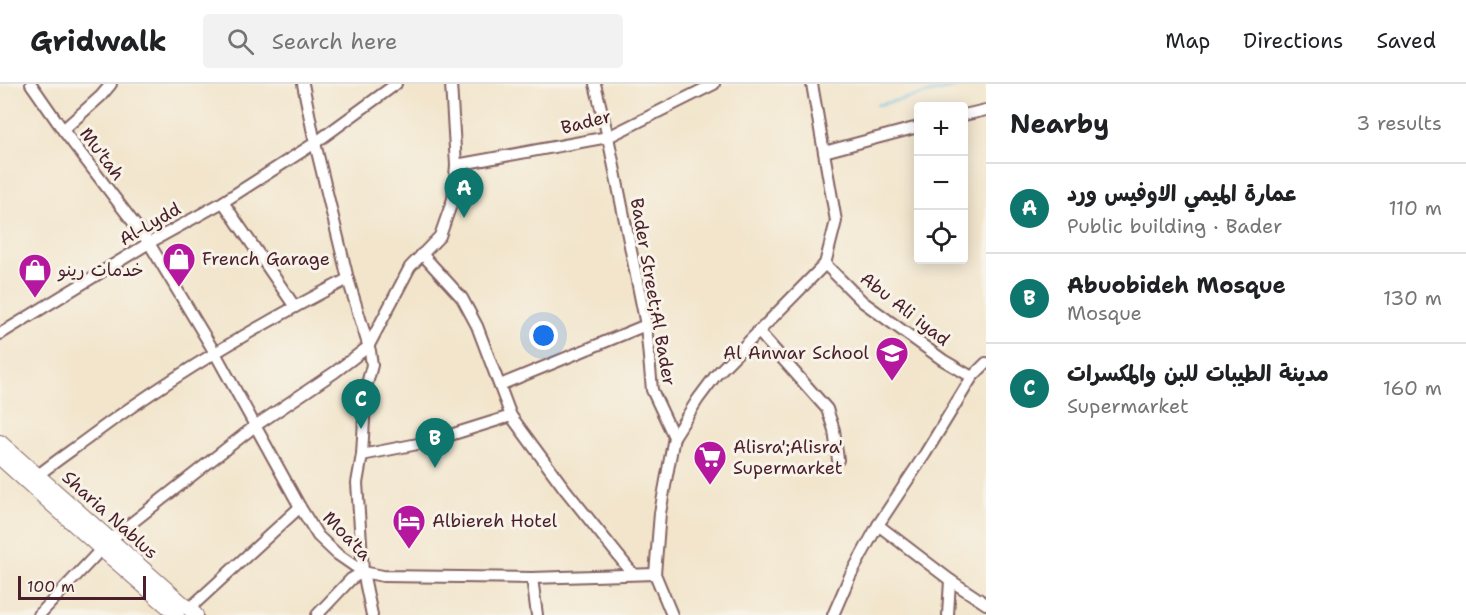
<!DOCTYPE html>
<meta charset="utf-8">
<style>
:root{--surface:#fff;--page:#f2f2f2;--text:#202124;--muted:#757577;--line:#e0e0e0;--accent:#0f766e}
body{margin:0;font-family:"Shantell Sans","Playpen Sans Arabic",sans-serif;background:var(--page);color:var(--text)}
.controls{position:absolute;right:18px;top:18px;display:grid;overflow:hidden;border-radius:6px;box-shadow:0 3px 15px #0003}
.controls button{width:54px;height:54px;display:grid;place-items:center;padding:0;border:0;border-bottom:2px solid var(--line);background:var(--surface);color:var(--text);font:30px sans-serif}
.scale{position:absolute;left:18px;bottom:15px;width:128px;box-sizing:border-box;padding-left:6px;border:3px solid #4a1f2b;border-top:0;font-size:16px;line-height:21px;white-space:nowrap;color:#4a1f2b;-webkit-text-stroke:4px #f7f3e8;paint-order:stroke}
.you{position:absolute;left:544px;top:252px;width:21px;height:21px;margin:-15px;border:4px solid #fff;border-radius:50%;background:#1a73e8;box-shadow:0 0 0 9px #1a73e833}
.badge{display:grid;place-items:center;width:39px;height:39px;border-radius:50%;background:var(--accent);color:#fff;font-size:20px;font-weight:700}
.pin{position:absolute;translate:-50% -50px;filter:drop-shadow(0 2px 3px #0008)}
.pin::after{content:'';position:absolute;top:32px;width:21px;height:18px;background:inherit;clip-path:polygon(0 0,100% 0,50% 100%)}
.list{margin:0;padding:0;list-style:none}
h2{display:flex;justify-content:space-between;align-items:center;height:78px;margin:0;padding:0 24px;font-size:26px}
h2 small{font-size:20px;font-weight:400;color:var(--muted)}
.list li{display:grid;grid-template-columns:39px 1fr auto;gap:18px;align-items:center;box-sizing:border-box;height:90px;padding:0 24px;border-top:2px solid var(--line)}
.list b{display:block;font-size:22px;white-space:nowrap}
.list p{margin:0;font-size:20px;white-space:nowrap;color:var(--muted)}
.list em{font-size:20px;font-style:normal;color:var(--muted)}
.icon{flex:none;width:33px;height:33px;fill:none;stroke:currentColor;stroke-width:2;stroke-linecap:round;stroke-linejoin:round}
.map{position:relative;flex:none;width:986px;height:531px;overflow:hidden}
header{display:flex;align-items:center;gap:36px;box-sizing:border-box;height:84px;padding:0 30px;background:var(--surface);border-bottom:2px solid var(--line)}
header strong{font-size:28px}
nav{display:flex;gap:33px;margin-inline-start:auto;font-size:21px}
.search{width:420px;height:54px;background:var(--page);display:flex;align-items:center;gap:15px;box-sizing:border-box;padding:0 21px;border-radius:6px;color:var(--muted);font-size:22px}
main{display:flex}
aside{flex:1;background:var(--surface)}
.map>svg:first-child{display:block}
.lines{fill:none;stroke-linecap:round;stroke-linejoin:round}
.stream{stroke:#6abfe6;stroke-width:2}
.street-casing{stroke:#856463;stroke-width:14}
.secondary-casing{stroke:#856463;stroke-width:16}
.street{stroke:#fff;stroke-width:10}
.secondary{stroke:#fff;stroke-width:14}
.labels{text-anchor:middle;stroke-width:6;stroke-linejoin:round;paint-order:stroke}
.street-label{font-size:18px;fill:#4a1f2b;stroke:#f7f3e8}
.poi-label{font-size:18px;fill:#4a1f2b;stroke:#f7f3e8;text-anchor:start}
</style>
<header>
<strong>Gridwalk</strong>
<div class="search"><svg class="icon" aria-label="search" viewBox="0 0 24 24"><circle cx="10" cy="10" r="6"/><path d="M15 15l6 6"/></svg>Search here</div>
<nav><a>Map</a><a>Directions</a><a>Saved</a></nav>
</header>
<main>
<div class="map">
<svg width="986" height="531" viewBox="0 0 986 531">
<rect width="100%" height="100%" fill="#f7f3e8"/>
<filter id="ink" filterUnits="userSpaceOnUse"><feTurbulence type="fractalNoise" baseFrequency=".0167" numOctaves="2"/><feDisplacementMap in="SourceGraphic" scale="12" xChannelSelector="R" yChannelSelector="G"/><feConvolveMatrix kernelMatrix="1 2 1 2 8 2 1 2 1" color-interpolation-filters="sRGB"/></filter>
<filter id="wash" filterUnits="userSpaceOnUse"><feTurbulence type="fractalNoise" baseFrequency=".008" numOctaves="4" result="noise"/><feDisplacementMap in="SourceGraphic" scale="24" xChannelSelector="R" yChannelSelector="G"/><feGaussianBlur stdDeviation="1.35" result="paint"/><feColorMatrix in="noise" values="0 0 0 0 0 0 0 0 0 0 0 0 0 0 0 0 0 1.4 0 .05"/><feComposite in="paint" operator="in"/></filter>
<g filter="url(#wash)">
<rect width="100%" height="100%" fill="#f2e5cc"/>
<g class="lines">
<path class="stream" d="M877,21L969,0"/>
</g>
</g>
<g filter="url(#ink)">
<g class="lines">
<g class="street-casing">
<g id="street">
<path d="M31,0L63,46L149,159L215,269L300,423L318,452L337,470L363,488L383,492L532,494L655,490"/>
<path d="M303,0L315,59L348,195L370,267L372,281L367,300L365,317L362,371L357,399L363,488L372,531"/>
<path d="M595,0L608,53L646,241L652,306L674,353L660,429L655,490L672,531"/>
<path d="M812,0L836,137L825,180L863,218L943,276L972,293"/>
<path d="M964,31L986,26"/>
<path d="M63,46L101,12L111,0"/>
<path d="M824,68L918,43"/>
<path d="M456,81L608,53L714,0"/>
<path d="M223,118L295,223"/>
<path d="M422,170L462,214L477,242L511,332L564,404L633,490"/>
<path d="M758,247L827,325L834,346L838,376"/>
<path d="M0,250L149,159L223,118L315,59L396,0"/>
<path d="M500,301L646,241"/>
<path d="M674,353L698,315L716,291L825,180"/>
<path d="M362,371L428,358L511,332"/>
<path d="M32,396C51,380 71,367 91,352C172,292 258,241 348,195"/>
<path d="M878,441L950,496L986,520"/>
<path d="M532,494L537,531"/>
<path d="M189,525L300,423"/>
<path d="M39,531L110,456L255,342L335,288L368,263L410,183L440,152L453,115L456,81L451,0"/>
<path d="M317,531L351,495L363,488"/>
<path d="M833,531L850,492L878,441L925,370L972,293L986,279"/>
<path d="M948,531L950,496"/>
</g>
</g>
<g class="secondary-casing">
<g id="secondary">
<path d="M0,358L196,531"/>
<path d="M0,374L101,465L177,531"/>
</g>
</g>
<use href="#street" class="street"/>
<use href="#secondary" class="secondary"/>
</g>
</g>
<defs>
<g id="shop-pin" transform="scale(1.725)"><path d="M0 17L-7.5 6A9.5 9.5 0 1 1 7.5 6Z" fill="#b5179e" stroke="#f7f3e8"/><path d="M-5-2.5h2.3a2.7 3.5 0 0 1 5.4 0H5L5.5 6h-11ZM-1.5-2.5h3a1.5 2.3 0 0 0-3 0Z" fill="#fff"/></g>
<g id="school-pin" transform="scale(1.725)"><path d="M0 17L-7.5 6A9.5 9.5 0 1 1 7.5 6Z" fill="#b5179e" stroke="#f7f3e8"/><path d="M0-5L7-2L0 1L-7-2ZM-4 1L0 2.5L4 1V4Q0 6-4 4Z" fill="#fff"/></g>
<g id="supermarket-pin" transform="scale(1.725)"><path d="M0 17L-7.5 6A9.5 9.5 0 1 1 7.5 6Z" fill="#b5179e" stroke="#f7f3e8"/><path d="M-6-5.5h2.5l.6 2H6L4.5 2H-2.5L-4.4-4H-6ZM-1.5 3.2a1.3 1.3 0 1 0 .1 0ZM3 3.2a1.3 1.3 0 1 0 .1 0Z" fill="#fff"/></g>
<g id="hotel-pin" transform="scale(1.725)"><path d="M0 17L-7.5 6A9.5 9.5 0 1 1 7.5 6Z" fill="#b5179e" stroke="#f7f3e8"/><path d="M-6-4.5h1.5V1H6V5H4.5V3h-9V5H-6ZM-4 0a1.8 1.8 0 1 1 3.6 0ZM.5 0V-2.5h3Q6-2.5 6 0Z" fill="#fff"/></g>
</defs>
<g fill-rule="evenodd">
<use href="#shop-pin" x="179" y="175"/>
<use href="#shop-pin" x="35" y="186"/>
<use href="#school-pin" x="892" y="269"/>
<use href="#supermarket-pin" x="710" y="373"/>
<use href="#hotel-pin" x="409" y="437"/>
</g>
<g class="labels">
<g class="street-label">
<text transform="translate(586 38) rotate(-14)" y="6">Bader</text>
<text transform="translate(102 70) rotate(53)" y="6">Mu'tah</text>
<text transform="translate(150 140) rotate(-30)" y="6">Al-Lydd</text>
<text transform="translate(653 208) rotate(80)" y="6">Bader Street;Al Bader</text>
<text transform="translate(905 225) rotate(38)" y="6">Abu Ali iyad</text>
<text transform="translate(110 431) rotate(42)" y="6">Sharia Nablus</text>
<text transform="translate(347 452) rotate(46)" y="6">Moa'ta</text>
</g>
<g class="poi-label">
<text x="202" y="181">French Garage</text>
<text x="58" y="192">خدمات رينو</text>
<text x="869" y="275" text-anchor="end">Al Anwar School</text>
<text x="733" y="369">Alisra';Alisra'<tspan x="733" dy="21">Supermarket</tspan></text>
<text x="432" y="443">Albiereh Hotel</text>
</g>
</g>
</svg>
<div class="controls">
<button>+</button>
<button>−</button>
<button><svg class="icon" aria-label="locate" viewBox="0 0 24 24"><circle cx="12" cy="12" r="6"/><path d="M12 2v4M12 18v4M2 12h4M18 12h4"/></svg></button>
</div>
<div class="scale">100 m</div>
<div class="you"></div>
<div class="pin badge" style="left:464px;top:134px">A</div>
<div class="pin badge" style="left:435px;top:384px">B</div>
<div class="pin badge" style="left:361px;top:345px">C</div>
</div>
<aside>
<h2>Nearby<small>3 results</small></h2>
<ul class="list">
<li><span class="badge">A</span><div><b>عمارة الميمي الاوفيس ورد</b><p>Public building · Bader</p></div><em>110 m</em></li>
<li><span class="badge">B</span><div><b>Abuobideh Mosque</b><p>Mosque</p></div><em>130 m</em></li>
<li><span class="badge">C</span><div><b>مدينة الطيبات للبن والمكسرات</b><p>Supermarket</p></div><em>160 m</em></li>
</ul>
</aside>
</main>
